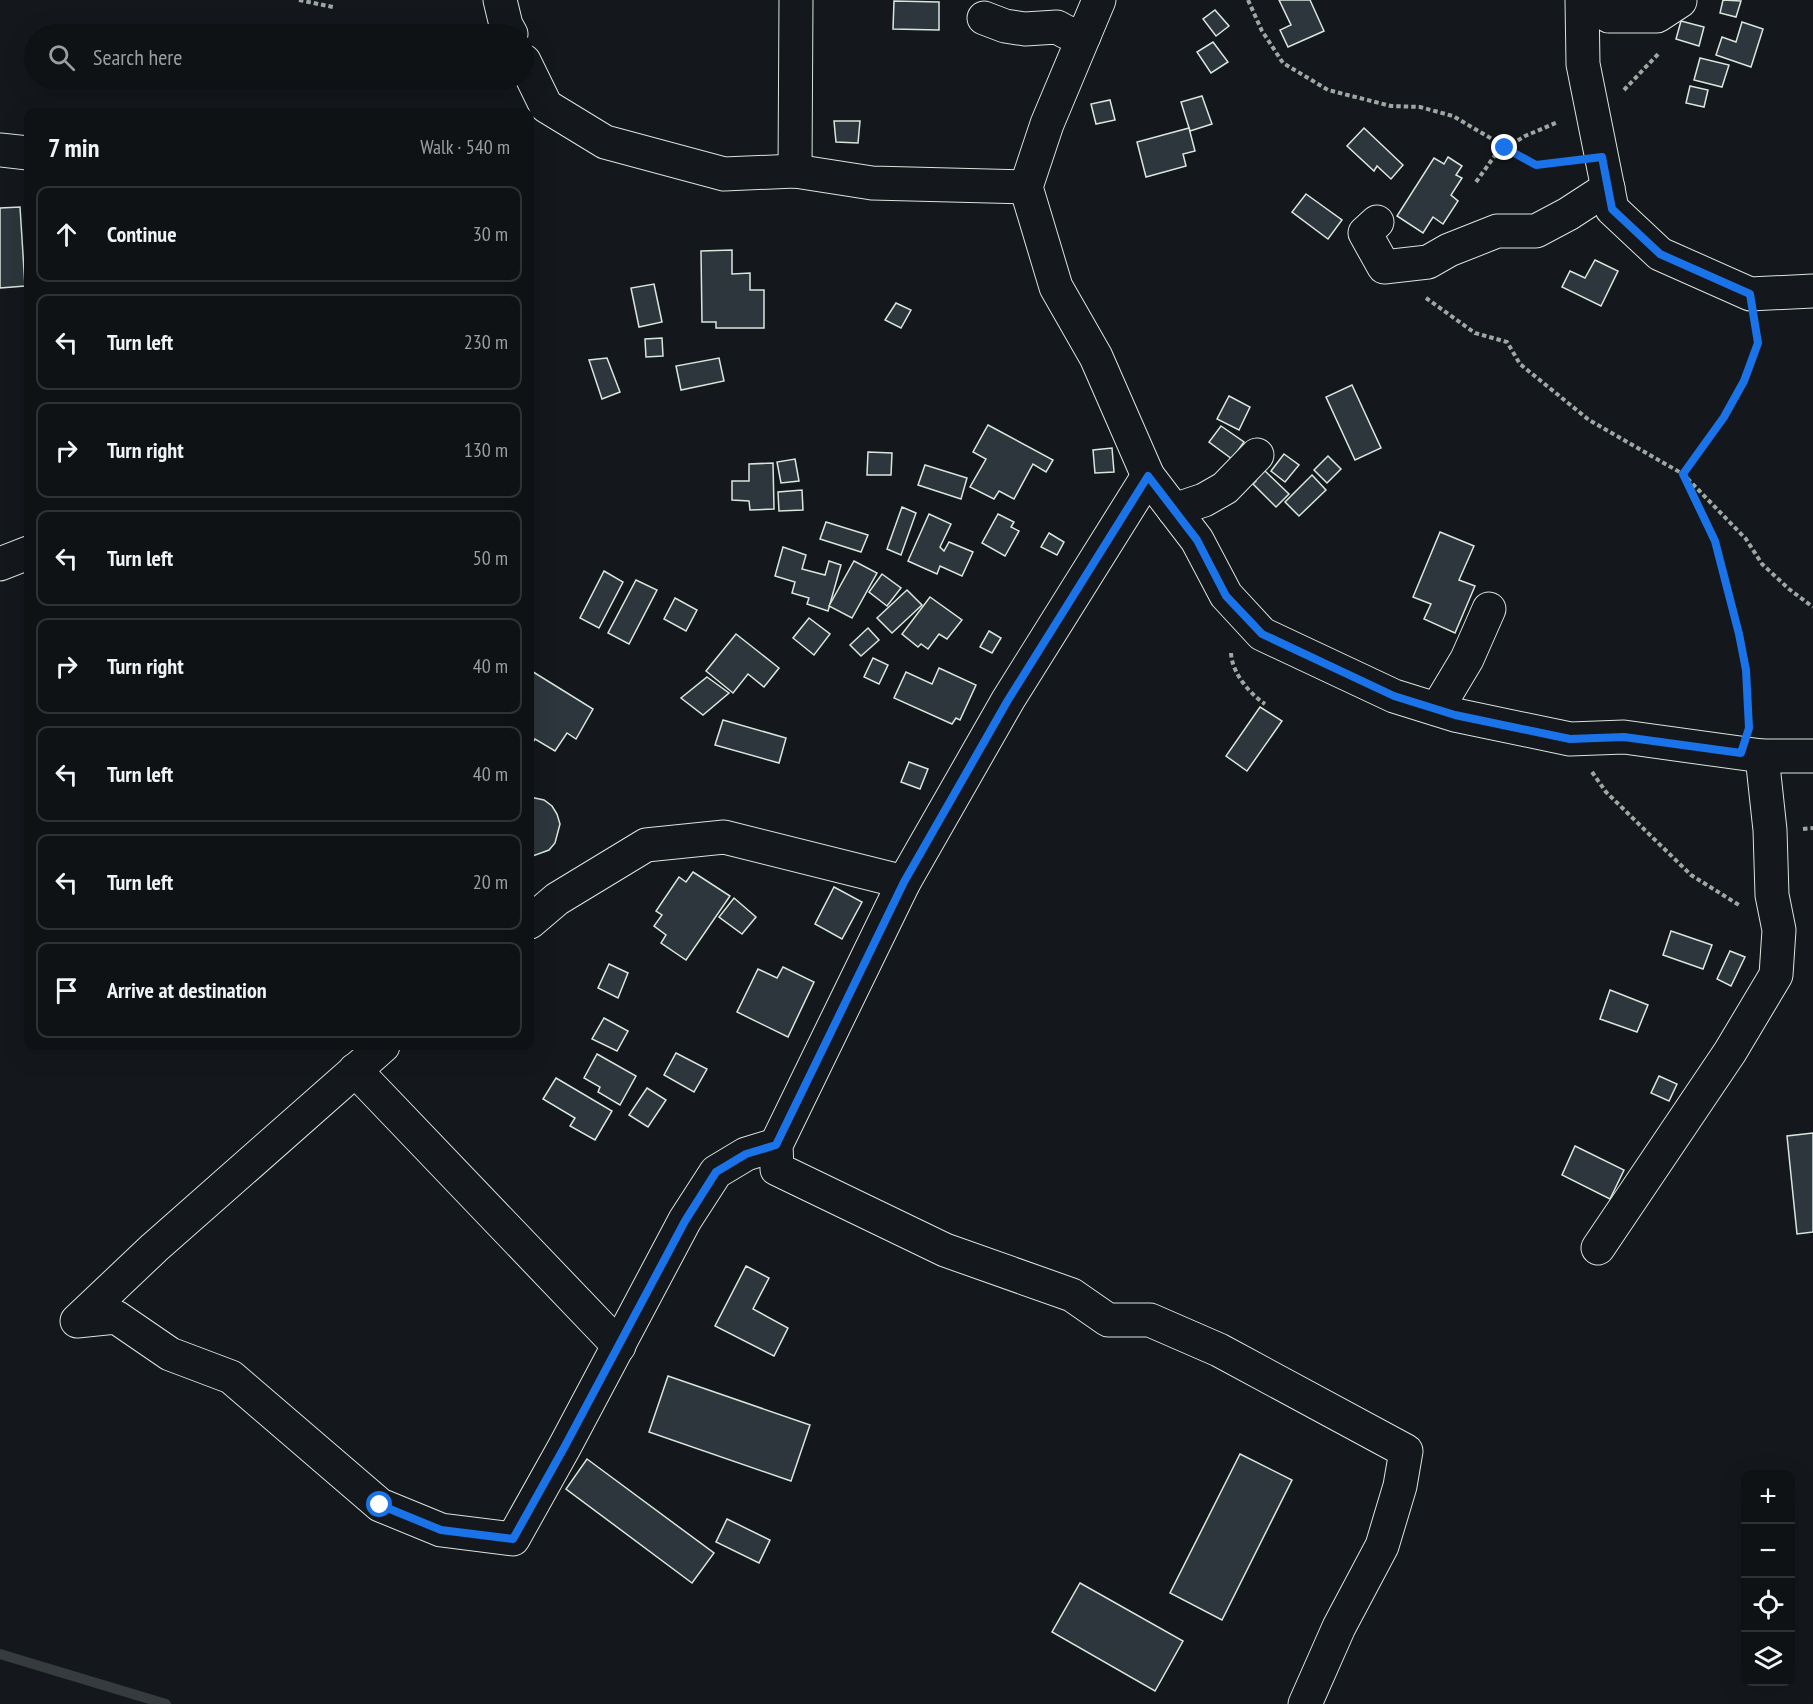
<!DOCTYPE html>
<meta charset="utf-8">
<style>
:root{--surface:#0f1215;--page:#1d2022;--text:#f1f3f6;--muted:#9b9ea0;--line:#2f3234}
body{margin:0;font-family:"PT Sans Narrow",sans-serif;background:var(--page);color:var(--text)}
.controls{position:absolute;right:18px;bottom:18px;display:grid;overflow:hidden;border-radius:12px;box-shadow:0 6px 24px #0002}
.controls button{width:54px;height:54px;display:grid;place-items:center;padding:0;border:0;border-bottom:2px solid var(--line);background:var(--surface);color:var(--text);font:30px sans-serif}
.stop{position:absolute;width:18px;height:18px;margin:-14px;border:4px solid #1a73e8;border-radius:50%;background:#fff}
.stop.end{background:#1a73e8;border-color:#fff;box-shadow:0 2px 6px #0008}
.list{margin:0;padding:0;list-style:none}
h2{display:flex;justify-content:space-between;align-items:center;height:78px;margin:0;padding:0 24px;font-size:26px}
h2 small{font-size:20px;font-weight:400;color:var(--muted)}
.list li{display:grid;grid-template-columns:39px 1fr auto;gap:18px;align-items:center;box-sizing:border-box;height:96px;margin:0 12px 12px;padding:0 12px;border:2px solid var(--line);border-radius:12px}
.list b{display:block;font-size:22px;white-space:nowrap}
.list em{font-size:20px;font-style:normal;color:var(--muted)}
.icon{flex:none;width:33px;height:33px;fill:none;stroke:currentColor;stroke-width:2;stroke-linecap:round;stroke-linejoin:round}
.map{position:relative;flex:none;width:1813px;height:1704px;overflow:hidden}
.search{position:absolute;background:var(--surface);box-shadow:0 6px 24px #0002;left:24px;top:24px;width:510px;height:66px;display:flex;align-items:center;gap:15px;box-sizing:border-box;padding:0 21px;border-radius:33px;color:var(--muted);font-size:22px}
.panel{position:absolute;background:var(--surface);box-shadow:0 6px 24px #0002;left:24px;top:108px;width:510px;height:942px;border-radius:12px}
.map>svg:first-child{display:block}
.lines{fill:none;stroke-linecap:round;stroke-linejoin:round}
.stream{stroke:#363b3e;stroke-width:10}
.building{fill:#2c363c;stroke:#d8e6dc;stroke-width:1.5}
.minor-casing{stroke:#d8e6dc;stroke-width:35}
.path{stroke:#9da8a2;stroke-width:4;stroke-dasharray:4.5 3;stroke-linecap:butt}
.minor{stroke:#14181c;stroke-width:33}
.route{stroke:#1a73e8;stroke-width:8}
</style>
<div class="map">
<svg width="1813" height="1704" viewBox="0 0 1813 1704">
<rect width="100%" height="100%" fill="#14181c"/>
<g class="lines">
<path class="stream" d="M0,1654L166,1704"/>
</g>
<g class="building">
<path d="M1279,0H1310L1324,31L1288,47L1280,30L1291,25Z"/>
<path d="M1723,0L1741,1L1736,17L1720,13Z"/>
<path d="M894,1L939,2V30L893,29Z"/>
<path d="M1215,10L1229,26L1216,36L1203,19Z"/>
<path d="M1681,21L1704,27L1699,46L1676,39Z"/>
<path d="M1742,22L1763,29L1751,67L1716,55L1722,37L1736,42Z"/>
<path d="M1213,42L1228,62L1211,73L1197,52Z"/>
<path d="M1700,58L1729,65L1722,87L1694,80Z"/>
<path d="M1690,86L1708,90L1704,107L1686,103Z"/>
<path d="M1202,96L1212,124L1190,131L1181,102Z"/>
<path d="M1110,100L1115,120L1096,124L1091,104Z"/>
<path d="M834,121H860L858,143L836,142Z"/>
<path d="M1189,128L1195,151L1183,154L1186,166L1146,177L1137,142Z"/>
<path d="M1364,128L1403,165L1391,179L1377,166L1374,171L1347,146Z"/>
<path d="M1448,157L1462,166L1456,175L1462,178L1451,195L1458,201L1443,224L1433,217L1423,233L1397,216L1434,158L1444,164Z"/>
<path d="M1306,194L1342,220L1328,239L1292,212Z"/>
<path d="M20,207L25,286L0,288V208Z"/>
<path d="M732,250V274L750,273V290H764V328H716V322H702L701,251Z"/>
<path d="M1595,260L1618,271L1601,306L1562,287L1570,271L1585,278Z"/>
<path d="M654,284L662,322L639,327L631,288Z"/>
<path d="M896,303L911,310L901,328L885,320Z"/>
<path d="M662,338L663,356L646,357L645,339Z"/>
<path d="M607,358L620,392L602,399L589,360Z"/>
<path d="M719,358L724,381L681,390L676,366Z"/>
<path d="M1352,385L1381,448L1355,460L1326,397Z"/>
<path d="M1229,396L1250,407L1239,430L1217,419Z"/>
<path d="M988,425L1053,460L1046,472L1033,464L1014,499L999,491L994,499L970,487L986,459L973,452Z"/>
<path d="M1221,426L1244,442L1232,459L1209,442Z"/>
<path d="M1112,448L1114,472L1095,473L1093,450Z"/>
<path d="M868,452L892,453L891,475H867Z"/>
<path d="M1284,454L1299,465L1285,482L1271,471Z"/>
<path d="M1328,456L1341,469L1327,483L1314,470Z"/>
<path d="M795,459L799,481L781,483L777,462Z"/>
<path d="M773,463L774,509L750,510L749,501L732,500V481H749V464Z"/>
<path d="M925,465L967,478L961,499L918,485Z"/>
<path d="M1265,471L1289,494L1276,507L1253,484L1256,481L1250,476Z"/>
<path d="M1312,475L1326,490L1299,516L1285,502Z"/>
<path d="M802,490L803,510L779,511L778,492Z"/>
<path d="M902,507L916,513L901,555L887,549Z"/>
<path d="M929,514L951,524L940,547L944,551L949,542L973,552L962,576L940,566L937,574L908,561Z"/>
<path d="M998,514L1014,522L1011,527L1019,531L1005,556L982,543Z"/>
<path d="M826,522L868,535L861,552L820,539Z"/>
<path d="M1440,532L1474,546L1459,580L1475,586L1455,633L1424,619L1431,604L1413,597Z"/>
<path d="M1049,533L1064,542L1057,555L1041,547Z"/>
<path d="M783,547L806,555L802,569L825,575L829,561L841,565L828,611L807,604L809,598L792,593L795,582L775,576Z"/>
<path d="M854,561L877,573L852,618L829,606Z"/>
<path d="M604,571L623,582L599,628L580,618Z"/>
<path d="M882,574L901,588L887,606L869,592Z"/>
<path d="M636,580L657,590L629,644L608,633Z"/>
<path d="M907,590L922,605L892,633L877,618Z"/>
<path d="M930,597L962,620L947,639L939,634L928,649L921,644L918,647L902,634Z"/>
<path d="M675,598L697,610L686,631L664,619Z"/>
<path d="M809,618L830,634L814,655L793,638Z"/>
<path d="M868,628L879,640L861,656L850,645Z"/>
<path d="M989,631L1001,638L992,653L980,647Z"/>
<path d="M736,634L779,668L764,687L748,674L733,693L706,671Z"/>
<path d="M873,658L888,665L879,684L864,677Z"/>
<path d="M939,668L976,685L960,720L956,718L952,724L894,698L906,672L932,684Z"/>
<path d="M530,670L593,709L576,739L567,733L555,751L535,739L530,747Z"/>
<path d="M707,677L729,693L703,715L681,698Z"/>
<path d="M1260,707L1282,721L1247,771L1226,756Z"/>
<path d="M723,720L786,738L779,763L715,745Z"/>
<path d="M909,762L928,769L920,789L901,782Z"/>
<path d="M530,797L544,800L552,806L557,814L560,824L555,843L549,850L530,857Z"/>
<path d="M693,872L730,896L686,960L661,943L666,935L654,926L662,915L656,911L679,877L686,882Z"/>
<path d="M834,887L862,902L842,939L815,924Z"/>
<path d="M734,898L756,917L742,934L719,917Z"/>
<path d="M1671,931L1712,945L1703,969L1663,955Z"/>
<path d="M1730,951L1745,957L1731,986L1717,979Z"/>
<path d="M609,964L628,973L618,998L598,988Z"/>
<path d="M783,967L814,982L788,1037L737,1012L758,969L777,978Z"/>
<path d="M1610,990L1648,1005L1637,1032L1600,1019Z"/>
<path d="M604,1018L628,1031L617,1051L592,1039Z"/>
<path d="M676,1053L707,1069L694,1092L664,1075Z"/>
<path d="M597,1054L636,1076L620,1105L598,1092L600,1087L584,1078Z"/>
<path d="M1659,1076L1677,1084L1669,1101L1651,1093Z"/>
<path d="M556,1078L612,1111L595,1140L570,1126L575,1118L543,1099Z"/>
<path d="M647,1088L666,1100L648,1127L629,1115Z"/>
<path d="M1813,1133V1232L1797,1234L1787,1136Z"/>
<path d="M1575,1146L1624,1170L1610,1199L1562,1175Z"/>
<path d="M746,1266L769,1278L753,1309L788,1328L774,1356L715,1326Z"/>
<path d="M668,1376L810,1425L791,1481L649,1432Z"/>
<path d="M1240,1454L1292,1480L1222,1620L1170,1593Z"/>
<path d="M587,1459L714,1553L692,1583L566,1489Z"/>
<path d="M727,1519L770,1540L759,1563L716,1542Z"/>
<path d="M1080,1583L1183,1641L1155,1691L1052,1632Z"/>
</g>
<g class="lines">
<g class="minor-casing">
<g id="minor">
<path d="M500,0L506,25L511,34"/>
<path d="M1099,0L1047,124L1026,187L1056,287L1096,357L1148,476L1197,540L1226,595L1262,634L1394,696L1455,715L1570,739L1624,737L1762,756H1813"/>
<path d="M1582,0L1583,64L1612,209L1660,254L1750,294L1813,291"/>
<path d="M1589,0L1609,16H1657L1680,1"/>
<path d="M984,18L1005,26L1025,29L1057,27L1066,32L1084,36"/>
<path d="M524,61L546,106L605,142L724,174L795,171L872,183L1026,187"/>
<path d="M0,150L28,153"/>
<path d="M795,171L796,0"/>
<path d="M1377,222L1365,233L1384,267L1428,262L1449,250L1497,231H1536L1568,214L1608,188"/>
<path d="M1148,476L1008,700L904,882L776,1145L777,1169L945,1250L1072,1295L1108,1320H1150L1219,1350L1406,1451L1400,1486L1382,1546L1339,1627L1305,1704"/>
<path d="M1174,510L1204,500L1225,488L1257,455"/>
<path d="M0,564L28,553"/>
<path d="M1437,709L1467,659L1489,609"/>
<path d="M530,922L557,899L646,845L724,837L904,882"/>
<path d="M383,1046L154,1248L77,1321L116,1317L170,1354L231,1377L380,1505L441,1530L513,1539L565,1446L685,1220L716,1172L746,1154L776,1145"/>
<path d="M355,1070L619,1346"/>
<path d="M1598,1248L1730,1052L1776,975L1779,930L1772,895L1770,830L1762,756"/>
</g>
</g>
<g class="path">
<path d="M299,0L333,7"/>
<path d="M1248,0L1262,31L1283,63L1328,90L1391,106L1420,107L1453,116L1536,165L1568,161"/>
<path d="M1624,90L1660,52"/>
<path d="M1476,182L1496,154L1525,136L1558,122"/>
<path d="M1426,298L1475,333L1507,342L1520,364L1589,420L1683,474L1746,539L1762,564L1789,589L1813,607"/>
<path d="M1683,474L1724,417L1744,381L1758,343L1755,328"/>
<path d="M1685,478L1715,541L1739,634L1746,670L1749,721"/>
<path d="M1231,653C1232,673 1249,693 1265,704"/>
<path d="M1592,772L1606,792L1691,875L1739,905"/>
<path d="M1803,829L1813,828"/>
</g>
<use href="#minor" class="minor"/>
</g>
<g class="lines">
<path class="route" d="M380,1505L441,1530L513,1539L565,1446L685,1221L716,1172L746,1154L776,1145L904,882L1008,700L1148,476L1197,540L1226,596L1262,634L1394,696L1455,715L1570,739L1624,737L1741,753L1749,728L1746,670L1739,634L1715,541L1683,474L1724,417L1744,381L1758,343L1750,294L1660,254L1612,209L1602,157L1536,165L1505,148"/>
</g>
</svg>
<div class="controls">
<button>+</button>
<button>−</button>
<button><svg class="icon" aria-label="locate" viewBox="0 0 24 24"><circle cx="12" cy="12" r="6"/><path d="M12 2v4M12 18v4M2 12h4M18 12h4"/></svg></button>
<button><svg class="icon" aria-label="layers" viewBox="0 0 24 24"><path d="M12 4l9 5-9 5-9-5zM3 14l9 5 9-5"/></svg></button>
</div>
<div class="stop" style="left:380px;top:1505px"></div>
<div class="stop end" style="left:1505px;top:148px"></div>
<div class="search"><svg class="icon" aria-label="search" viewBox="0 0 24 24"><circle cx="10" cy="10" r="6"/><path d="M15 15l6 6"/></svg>Search here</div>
<section class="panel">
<h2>7 min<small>Walk · 540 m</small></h2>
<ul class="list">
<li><svg class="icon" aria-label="ahead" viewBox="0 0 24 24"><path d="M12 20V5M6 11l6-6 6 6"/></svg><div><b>Continue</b></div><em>30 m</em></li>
<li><svg class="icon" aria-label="left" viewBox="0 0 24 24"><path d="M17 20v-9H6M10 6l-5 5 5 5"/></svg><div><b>Turn left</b></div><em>230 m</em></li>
<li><svg class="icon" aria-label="right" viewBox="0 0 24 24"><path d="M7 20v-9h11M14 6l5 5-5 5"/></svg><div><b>Turn right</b></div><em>130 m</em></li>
<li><svg class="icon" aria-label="left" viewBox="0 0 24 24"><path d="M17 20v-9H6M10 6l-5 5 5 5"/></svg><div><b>Turn left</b></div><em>50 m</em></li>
<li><svg class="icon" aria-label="right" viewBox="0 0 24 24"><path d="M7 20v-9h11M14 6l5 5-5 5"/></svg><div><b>Turn right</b></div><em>40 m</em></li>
<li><svg class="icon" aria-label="left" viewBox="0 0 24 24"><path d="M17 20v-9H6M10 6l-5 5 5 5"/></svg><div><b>Turn left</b></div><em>40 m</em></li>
<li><svg class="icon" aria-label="left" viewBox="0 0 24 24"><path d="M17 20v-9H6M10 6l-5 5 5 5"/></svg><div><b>Turn left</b></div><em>20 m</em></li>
<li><svg class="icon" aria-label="arrive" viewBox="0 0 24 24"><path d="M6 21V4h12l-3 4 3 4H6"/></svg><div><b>Arrive at destination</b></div></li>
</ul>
</section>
</div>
